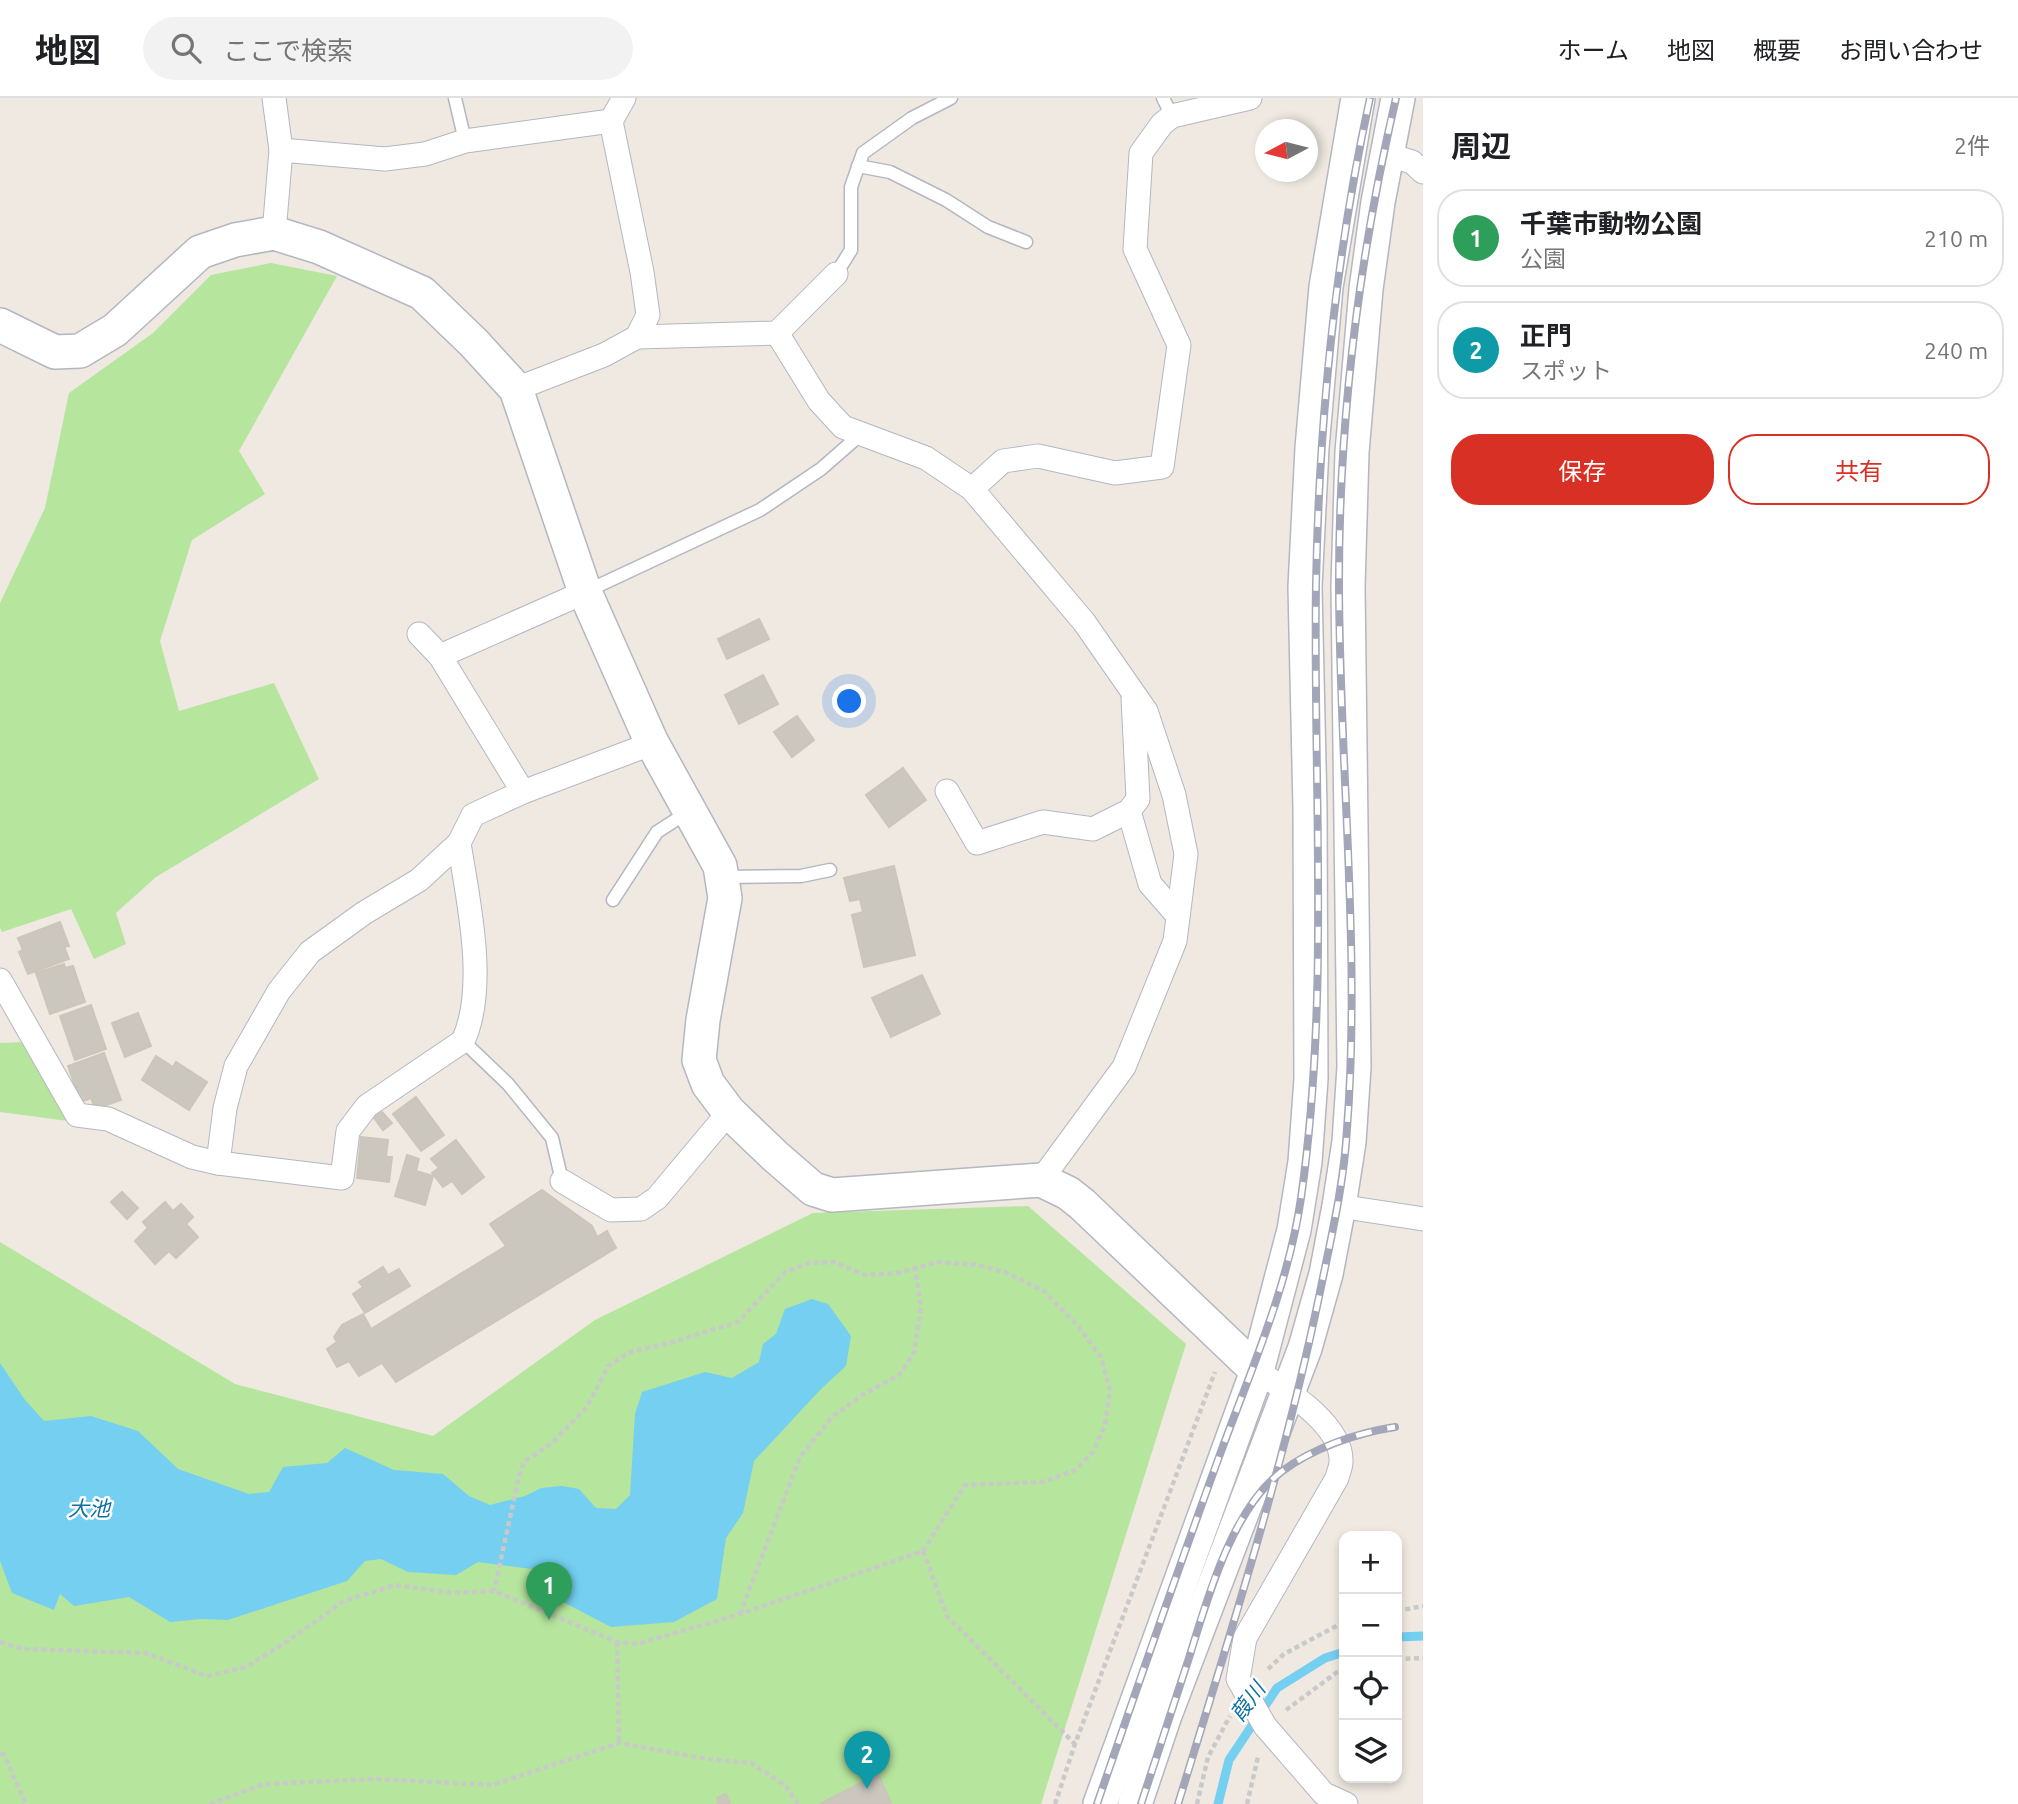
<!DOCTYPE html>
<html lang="ja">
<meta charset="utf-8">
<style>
:root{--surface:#fff;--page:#f2f2f2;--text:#202124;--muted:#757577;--line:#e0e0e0;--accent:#d93025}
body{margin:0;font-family:Ubuntu,"Noto Sans JP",sans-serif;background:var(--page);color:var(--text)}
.controls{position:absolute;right:21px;bottom:21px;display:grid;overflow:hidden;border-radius:14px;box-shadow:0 4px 10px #0003}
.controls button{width:63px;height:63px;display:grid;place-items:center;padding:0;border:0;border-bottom:2px solid var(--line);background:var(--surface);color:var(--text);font:35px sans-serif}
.compass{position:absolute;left:1255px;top:21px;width:63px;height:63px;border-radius:50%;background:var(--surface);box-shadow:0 4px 10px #0003;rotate:263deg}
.you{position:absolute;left:850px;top:604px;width:24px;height:24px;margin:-18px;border:5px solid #fff;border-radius:50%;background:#1a73e8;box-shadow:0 0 0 10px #1a73e833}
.badge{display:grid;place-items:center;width:46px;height:46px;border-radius:50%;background:var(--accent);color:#fff;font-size:23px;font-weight:700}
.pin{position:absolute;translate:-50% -58px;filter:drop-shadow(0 2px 4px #0008)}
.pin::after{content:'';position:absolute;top:37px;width:24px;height:21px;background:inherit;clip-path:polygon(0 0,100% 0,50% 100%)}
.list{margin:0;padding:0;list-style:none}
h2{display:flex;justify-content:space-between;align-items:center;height:91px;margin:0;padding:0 28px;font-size:30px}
h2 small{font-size:23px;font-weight:400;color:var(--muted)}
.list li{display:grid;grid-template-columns:46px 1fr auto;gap:21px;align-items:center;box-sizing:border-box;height:98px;margin:0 14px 14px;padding:0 14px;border:2px solid var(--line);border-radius:28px}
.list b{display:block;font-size:26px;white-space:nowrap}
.list p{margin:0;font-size:23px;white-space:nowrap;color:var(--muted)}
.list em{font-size:23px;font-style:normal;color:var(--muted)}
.actions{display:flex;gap:14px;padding:21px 28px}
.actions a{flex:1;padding:16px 0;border:2px solid var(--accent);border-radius:28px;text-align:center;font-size:24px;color:var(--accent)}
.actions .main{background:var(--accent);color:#fff}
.icon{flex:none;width:38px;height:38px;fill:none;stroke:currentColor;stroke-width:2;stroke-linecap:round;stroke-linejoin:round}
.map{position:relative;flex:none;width:1423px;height:1706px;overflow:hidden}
header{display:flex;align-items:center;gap:42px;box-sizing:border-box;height:98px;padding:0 35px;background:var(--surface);border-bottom:2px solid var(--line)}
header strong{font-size:33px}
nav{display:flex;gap:38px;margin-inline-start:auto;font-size:24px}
.search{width:490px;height:63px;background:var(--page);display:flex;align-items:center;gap:18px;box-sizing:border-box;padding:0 24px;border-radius:38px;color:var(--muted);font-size:26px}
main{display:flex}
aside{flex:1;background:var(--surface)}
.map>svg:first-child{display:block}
.green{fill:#b6e59e}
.water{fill:#75cff0}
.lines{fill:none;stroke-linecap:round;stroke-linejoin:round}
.stream{stroke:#75cff0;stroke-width:9}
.building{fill:#cbc7bf;stroke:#cbc5ba;stroke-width:2}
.lane-casing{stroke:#b4b7c1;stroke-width:15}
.street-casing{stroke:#b4b7c1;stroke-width:25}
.secondary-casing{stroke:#b4b7c1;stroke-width:36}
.path{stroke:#c9c9c9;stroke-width:4.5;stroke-dasharray:5 3.5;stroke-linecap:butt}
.lane{stroke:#fff;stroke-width:12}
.street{stroke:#fff;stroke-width:23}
.secondary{stroke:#fff;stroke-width:33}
.rail-casing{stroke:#a3a6b8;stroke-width:8}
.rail{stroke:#fff;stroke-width:5;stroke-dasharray:16;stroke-linecap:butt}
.labels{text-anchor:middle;stroke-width:5;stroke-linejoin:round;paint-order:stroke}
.water-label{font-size:21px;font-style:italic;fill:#0d6fa3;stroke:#fff}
</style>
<header>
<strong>地図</strong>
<div class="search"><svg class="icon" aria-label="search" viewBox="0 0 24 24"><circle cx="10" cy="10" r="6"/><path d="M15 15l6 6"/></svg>ここで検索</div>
<nav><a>ホーム</a><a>地図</a><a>概要</a><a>お問い合わせ</a></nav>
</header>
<main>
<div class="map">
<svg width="1423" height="1706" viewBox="0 0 1423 1706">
<rect width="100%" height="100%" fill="#efe9e1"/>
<g class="green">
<path d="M271,165L337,178L239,353L265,396L192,442L160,543L179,613L274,585L319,681L156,779L116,815L126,846L94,861L71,811L2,834L0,830V505L45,410L69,295L153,235L211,177Z"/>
<path d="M26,944L68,1023L0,1014V945Z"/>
<path d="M1028,1108L1186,1246L1041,1706H0V1144L235,1286L433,1338L595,1222L813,1115Z"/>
</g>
<path class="water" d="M812,1201L828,1206L851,1238L846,1268L820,1292L754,1363L743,1415L726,1440L717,1501L674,1524L611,1529L565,1505L532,1471L478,1464L456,1477L408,1474L381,1461L365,1463L347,1483L228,1522L201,1521L170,1524L129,1499L74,1508L60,1496L54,1512L12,1495L0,1463V1265L25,1302L44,1323L91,1318L138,1333L178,1371L249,1396L269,1394L283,1369L327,1365L345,1350L394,1372L443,1376L469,1398L490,1407L525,1398L541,1390L562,1388L579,1391L596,1410L616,1411L630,1397L635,1316L642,1294L705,1274L732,1280L759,1264L763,1246L776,1236L785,1211Z"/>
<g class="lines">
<g class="stream">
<path d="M1397,1539L1423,1538"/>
<path d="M1218,1706L1229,1662L1277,1590L1325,1560L1344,1554"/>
</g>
</g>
<g class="building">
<path d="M759,521L769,541L727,561L718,541Z"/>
<path d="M763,577L778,606L739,626L725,597Z"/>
<path d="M797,618L814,642L792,659L774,634Z"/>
<path d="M903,670L926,702L889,729L866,697Z"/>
<path d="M894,768L915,857L864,869L852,817L863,814L860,801L850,803L844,780Z"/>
<path d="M60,824L69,848L64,849L69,861L28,876L19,854L23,852L18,840Z"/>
<path d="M64,866L65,870L73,868L85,904L50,916L36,875Z"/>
<path d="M922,877L940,916L891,939L872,900Z"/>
<path d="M91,907L106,951L75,962L60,918Z"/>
<path d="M138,915L151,948L125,959L112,925Z"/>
<path d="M104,955L121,1002L95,1011L91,1000L81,1004L68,968Z"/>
<path d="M156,958L173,969L176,964L207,984L189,1012L142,982Z"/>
<path d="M416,999L444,1037L421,1053L393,1016Z"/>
<path d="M382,1014L392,1025L383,1032L374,1020Z"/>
<path d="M361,1039L388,1042L386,1059H392L389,1084L357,1080Z"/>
<path d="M456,1042L484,1079L462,1096L452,1083L443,1089L432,1075L439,1070L431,1061Z"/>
<path d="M407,1057L419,1061L416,1073L433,1078L425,1107L395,1098Z"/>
<path d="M542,1092L592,1128L597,1139L607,1133L616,1150L396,1284L382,1265L359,1278L349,1263L337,1269L327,1251L337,1244L334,1239L342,1227L363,1216L371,1231L506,1148L490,1126Z"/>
<path d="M122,1094L138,1110L127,1121L111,1104Z"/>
<path d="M165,1104L173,1113L181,1106L193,1119L186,1126L198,1139L176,1160L169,1153L155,1166L135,1143L148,1130L143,1124Z"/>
<path d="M383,1169L388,1177L399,1171L410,1188L365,1215L353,1196L363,1189L359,1184Z"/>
<path d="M878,1676L891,1705L820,1706Z"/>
<path d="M726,1696L730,1706H719L717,1700Z"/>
</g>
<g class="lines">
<g class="lane-casing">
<g id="lane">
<path d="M455,0L465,43"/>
<path d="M1163,0L1172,18"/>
<path d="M858,68L890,74L946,102L988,129L1026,144"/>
<path d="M836,176L851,152V89L863,55L912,20L951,0"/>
<path d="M587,493L760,412L821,371L861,336"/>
<path d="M723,779L801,778L830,772"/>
<path d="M613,802L657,734L688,714"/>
<path d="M463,943L508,986L552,1040L562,1083"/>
</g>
</g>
<g class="street-casing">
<g id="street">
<path d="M281,52L385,61L425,56L465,43L611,23"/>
<path d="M1389,57L1412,64L1423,74"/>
<path d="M274,135L281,52L274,0"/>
<path d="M777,235L819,303L843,329L926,360L972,391L1084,524L1146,613L1174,697L1186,756L1175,843L1124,969L1041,1082"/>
<path d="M637,239L777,235L836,176"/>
<path d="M516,291L604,257L637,239L648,217L642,174L611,23L624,0"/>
<path d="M972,391L1003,363L1038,358L1115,375L1162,369L1179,247L1135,151L1141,55L1162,26L1172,18L1250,0"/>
<path d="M419,536L440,558L523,694"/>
<path d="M440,558L585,494"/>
<path d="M947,693L977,745L1043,724L1093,731L1129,713L1138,701L1133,600"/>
<path d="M1129,713L1150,786L1178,818"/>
<path d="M0,882L77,1017L108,1021L192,1059L218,1065L342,1080L348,1033L367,1008L463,943C488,889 468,802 459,745"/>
<path d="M218,1065L225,1010L236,968L279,893L310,854L364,815L419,782L459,745L473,717L523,694L648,647L651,643"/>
<path d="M562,1083L611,1112L641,1111L657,1100L729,1014"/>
<path d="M1339,1108L1423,1121"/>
<path d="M1257,1273C1284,1291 1343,1326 1341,1364C1341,1369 1338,1375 1337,1380L1245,1540L1238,1581L1265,1628L1324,1696L1346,1706"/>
</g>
</g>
<g class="secondary-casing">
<g id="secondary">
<path d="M0,227L55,254L80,253L115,232L200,154L235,142L274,135L319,149L422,195L474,245L516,291L585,494L651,643L720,768L725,800L703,922L699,962L708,986L729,1014L775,1058L813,1091L832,1097L1041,1082L1068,1095L1082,1106L1257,1273"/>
<path d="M1100,1706L1257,1273L1294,1132L1305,1064L1311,981L1310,710L1305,489L1312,350L1326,189L1358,0"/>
<path d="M1135,1706L1165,1617L1305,1250L1326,1176L1339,1108L1349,1044L1354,969L1348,488L1352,354L1366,191L1378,104L1398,0"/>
</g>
</g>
<g class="path">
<path d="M923,1453L947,1518L1075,1646"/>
<path d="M1397,1513L1423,1508"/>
<path d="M740,1516L800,1359L832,1319L862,1297L899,1277L914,1255L921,1210L915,1170"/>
<path d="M0,1544L23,1551L146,1555L207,1578L246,1569L285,1545L344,1503L395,1487L452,1495L494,1493L617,1544L637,1546L740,1516L923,1453L965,1387L1044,1384L1075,1372L1093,1354L1105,1327L1110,1292L1101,1259L1077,1227L1044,1193L1007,1175L978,1167L937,1164L898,1175L865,1177L834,1164L809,1165L785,1174L738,1224L673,1244L630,1254L608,1268L587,1309L552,1345L524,1364L519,1378L494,1493"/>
<path d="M617,1544L619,1645"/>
<path d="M1397,1561L1423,1560"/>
<path d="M1268,1571L1284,1556L1344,1524"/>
<path d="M1286,1612L1344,1569"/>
<path d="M0,1656L4,1657L26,1706"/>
<path d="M210,1706L264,1686L375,1681L492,1687L619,1645L707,1661L751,1665L786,1688L798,1706"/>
<path d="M1055,1706L1075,1646L1215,1274"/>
<path d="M1197,1706L1208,1659L1230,1618"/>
<path d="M1247,1706L1258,1659"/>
</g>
<use href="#lane" class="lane"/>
<use href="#street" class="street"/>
<use href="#secondary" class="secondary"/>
<g class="rail-casing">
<g id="rail">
<path d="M1097,1706C1137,1590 1177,1474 1219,1359C1250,1274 1288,1190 1301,1100C1330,897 1313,691 1316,487C1319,323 1335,160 1370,0"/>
<path d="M1141,1706C1157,1658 1172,1611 1188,1563C1207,1503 1230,1414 1281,1374C1313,1350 1356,1335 1395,1329"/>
<path d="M1178,1706C1230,1537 1284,1368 1320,1194C1331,1140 1344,1086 1347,1031C1361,849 1339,666 1339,483C1339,320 1359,159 1396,0"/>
</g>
</g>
<use href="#rail" class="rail"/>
</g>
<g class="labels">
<g class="water-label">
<text x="89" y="1418">大池</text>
<text transform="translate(1248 1604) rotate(-54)" y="7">葭川</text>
</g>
</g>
</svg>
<div class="controls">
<button>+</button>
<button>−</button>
<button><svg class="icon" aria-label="locate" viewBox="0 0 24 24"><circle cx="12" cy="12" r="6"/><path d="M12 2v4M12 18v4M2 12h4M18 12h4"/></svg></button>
<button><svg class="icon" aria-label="layers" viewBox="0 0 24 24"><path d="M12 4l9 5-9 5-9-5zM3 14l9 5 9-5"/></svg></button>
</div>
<svg class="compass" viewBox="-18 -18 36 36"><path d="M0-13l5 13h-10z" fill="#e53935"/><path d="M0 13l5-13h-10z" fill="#757577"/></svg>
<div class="you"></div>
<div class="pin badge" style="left:549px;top:1522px;background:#2e9e5b">1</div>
<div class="pin badge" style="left:867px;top:1691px;background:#0f9aa8">2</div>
</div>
<aside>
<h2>周辺<small>2件</small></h2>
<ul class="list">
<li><span class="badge" style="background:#2e9e5b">1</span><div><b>千葉市動物公園</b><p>公園</p></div><em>210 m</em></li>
<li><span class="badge" style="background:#0f9aa8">2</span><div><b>正門</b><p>スポット</p></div><em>240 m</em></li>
</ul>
<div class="actions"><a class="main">保存</a><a>共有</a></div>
</aside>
</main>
